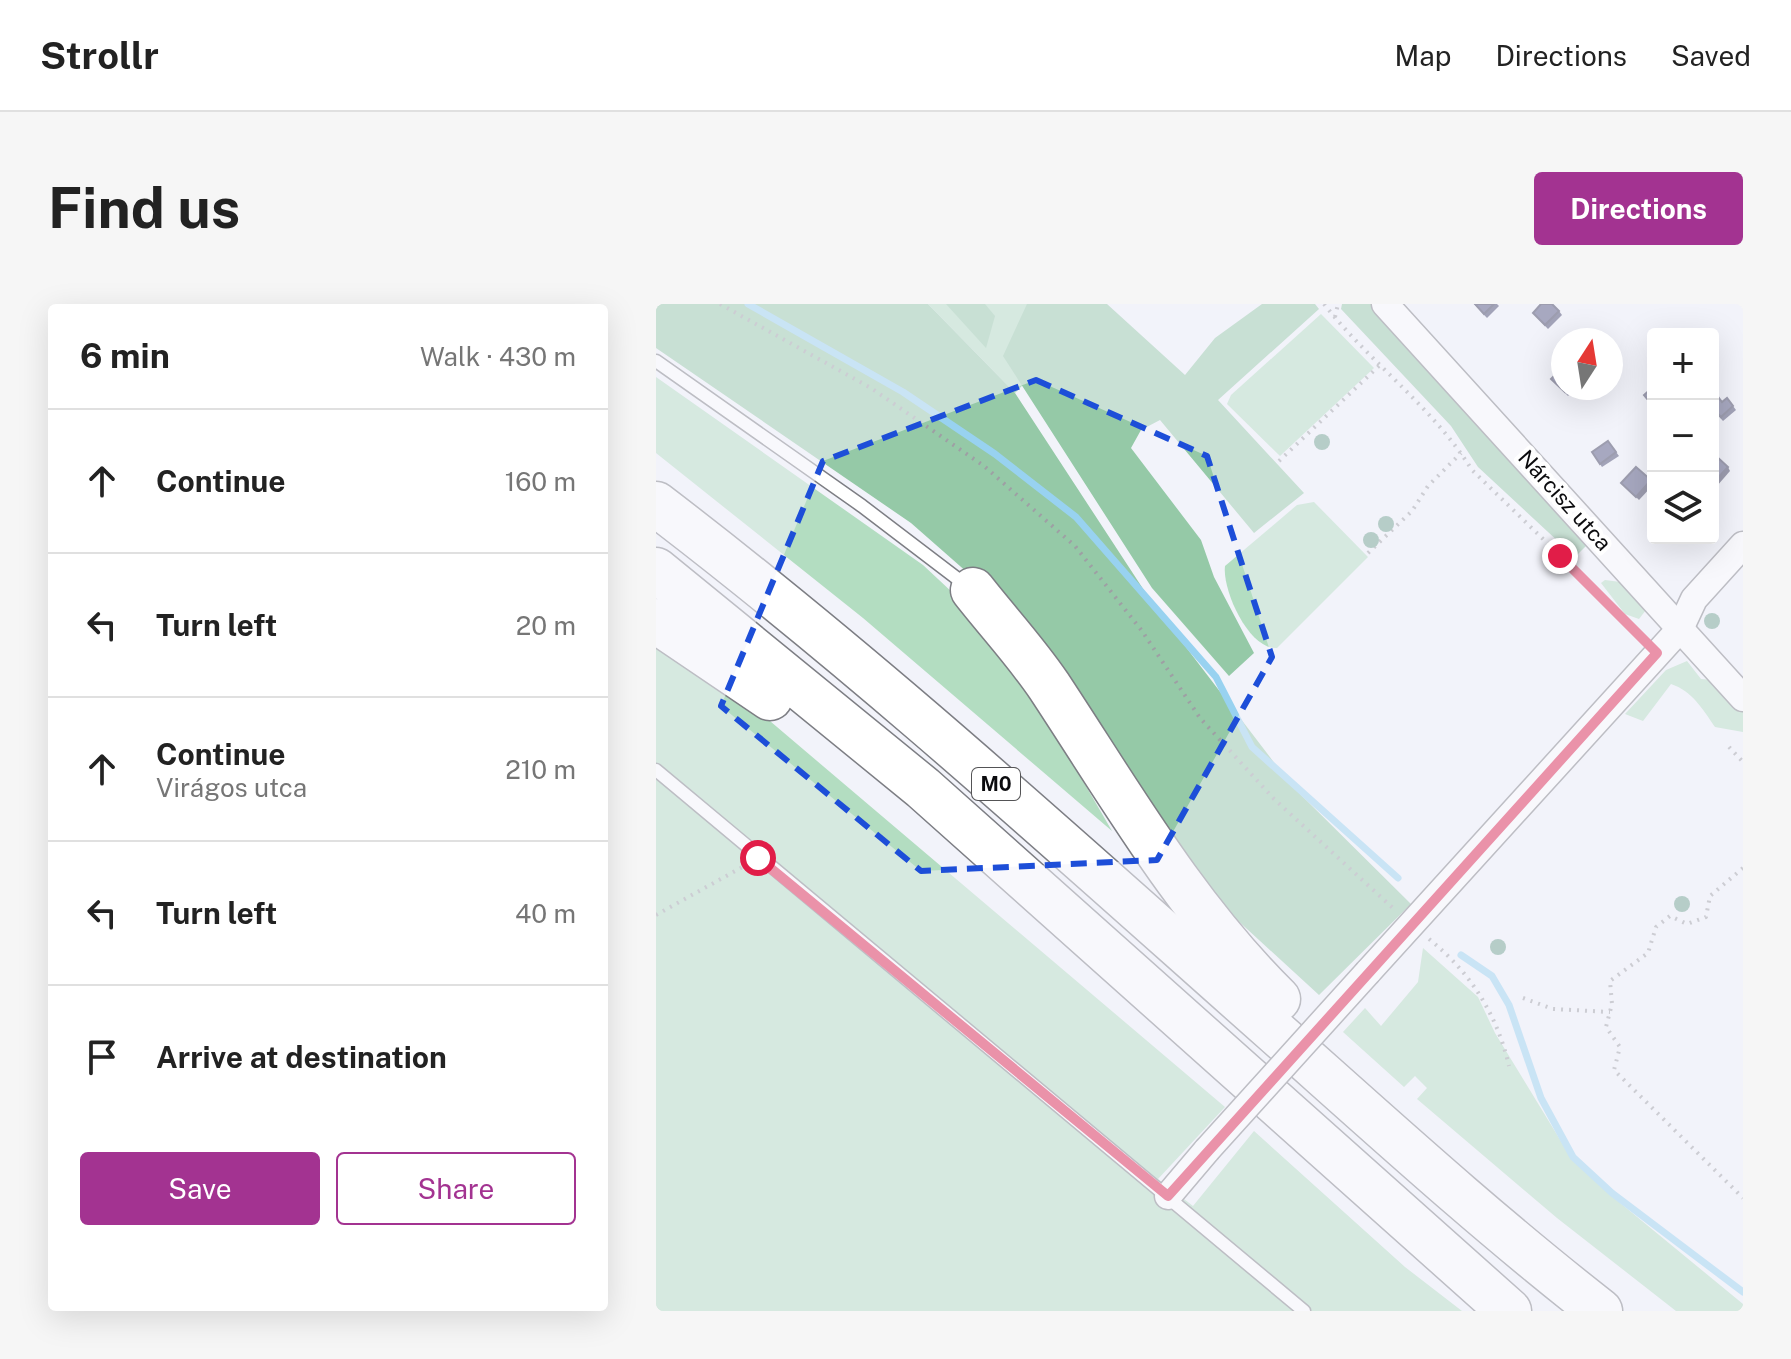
<!DOCTYPE html>
<meta charset="utf-8">
<style>
:root{--surface:#fff;--page:#f6f6f6;--text:#222;--muted:#767676;--line:#e0e0e0;--accent:#a33391}
body{margin:0;font-family:"Public Sans",sans-serif;background:var(--page);color:var(--text)}
.controls{position:absolute;right:24px;top:24px;display:grid;overflow:hidden;border-radius:8px;box-shadow:0 8px 32px #0002}
.controls button{width:72px;height:72px;display:grid;place-items:center;padding:0;border:0;border-bottom:2px solid var(--line);background:var(--surface);color:var(--text);font:40px sans-serif}
.compass{position:absolute;left:895px;top:24px;width:72px;height:72px;border-radius:50%;background:var(--surface);box-shadow:0 8px 32px #0002;rotate:12deg}
.stop{position:absolute;width:24px;height:24px;margin:-18px;border:6px solid #e11d48;border-radius:50%;background:#fff}
.stop.end{background:#e11d48;border-color:#fff;box-shadow:0 2px 8px #0008}
.list{margin:0;padding:0;list-style:none}
h2{display:flex;justify-content:space-between;align-items:center;height:104px;margin:0;padding:0 32px;font-size:34px}
h2 small{font-size:26px;font-weight:400;color:var(--muted)}
.list li{display:grid;grid-template-columns:52px 1fr auto;gap:24px;align-items:center;box-sizing:border-box;height:144px;padding:0 32px;border-top:2px solid var(--line)}
.list b{display:block;font-size:30px;white-space:nowrap}
.list p{margin:0;font-size:26px;white-space:nowrap;color:var(--muted)}
.list em{font-size:26px;font-style:normal;color:var(--muted)}
.actions{display:flex;gap:16px;padding:24px 32px}
.actions a{flex:1;padding:18px 0;border:2px solid var(--accent);border-radius:8px;text-align:center;font-size:28px;color:var(--accent)}
.actions .main{background:var(--accent);color:#fff}
.icon{flex:none;width:44px;height:44px;fill:none;stroke:currentColor;stroke-width:2;stroke-linecap:round;stroke-linejoin:round}
.map{position:relative;flex:none;width:1087px;height:1007px;overflow:hidden;border-radius:8px}
header{display:flex;align-items:center;gap:48px;box-sizing:border-box;height:112px;padding:0 40px;background:var(--surface);border-bottom:2px solid var(--line)}
header strong{font-size:38px}
nav{display:flex;gap:44px;margin-inline-start:auto;font-size:28px}
.intro{display:flex;align-items:center;justify-content:space-between;box-sizing:border-box;height:192px;padding:0 48px}
h1{margin:0;font-size:56px}
.button{padding:20px 36px;border-radius:8px;background:var(--accent);color:#fff;font-size:28px;font-weight:700}
main{display:flex;gap:48px;padding:0 48px}
aside{flex:1;background:var(--surface);border-radius:8px;box-shadow:0 8px 32px #0002}
.map>svg:first-child{display:block}
.green{fill:#b3ddc1}
.forest{fill:#95c9a7}
.lines{fill:none;stroke-linecap:round;stroke-linejoin:round}
.stream{stroke:#98d2f0;stroke-width:7}
.lane-casing{stroke:#7d7e84;stroke-width:15}
.street-casing{stroke:#7d7e84;stroke-width:29}
.highway-casing{stroke:#7d7e84;stroke-width:47}
.path{stroke:#9e9fa4;stroke-width:4;stroke-dasharray:2 6;stroke-linecap:butt}
.lane{stroke:#fff;stroke-width:12}
.street{stroke:#fff;stroke-width:26}
.highway{stroke:#fff;stroke-width:44}
.street-bridge-casing{stroke:#7d7e84;stroke-width:29;stroke-linecap:butt}
.street-bridge{stroke:#fff;stroke-width:26}
.tree{fill:#6da08d}
.wall{fill:#414369}
.shaded-wall{fill:#353755}
.building{fill:#4c4e7a;stroke:#353755;stroke-width:2}
.route{stroke:#e11d48;stroke-width:10}
.marked{fill:none;stroke:#1d4ed8;stroke-width:6;stroke-dasharray:16 10;stroke-linejoin:round}
.labels{text-anchor:middle;stroke-width:8;stroke-linejoin:round;paint-order:stroke}
.shield{fill:#fff;stroke:#545456;stroke-width:2}
.shield-label{font-size:20px;font-weight:bold;fill:#0b0b0e}
.street-label{font-size:22px;fill:#0b0b0e;stroke:#fff}
</style>
<header>
<strong>Strollr</strong>
<nav><a>Map</a><a>Directions</a><a>Saved</a></nav>
</header>
<div class="intro"><h1>Find us</h1><a class="button">Directions</a></div>
<main>
<aside>
<h2>6 min<small>Walk · 430 m</small></h2>
<ul class="list">
<li><svg class="icon" aria-label="ahead" viewBox="0 0 24 24"><path d="M12 20V5M6 11l6-6 6 6"/></svg><div><b>Continue</b></div><em>160 m</em></li>
<li><svg class="icon" aria-label="left" viewBox="0 0 24 24"><path d="M17 20v-9H6M10 6l-5 5 5 5"/></svg><div><b>Turn left</b></div><em>20 m</em></li>
<li><svg class="icon" aria-label="ahead" viewBox="0 0 24 24"><path d="M12 20V5M6 11l6-6 6 6"/></svg><div><b>Continue</b><p>Virágos utca</p></div><em>210 m</em></li>
<li><svg class="icon" aria-label="left" viewBox="0 0 24 24"><path d="M17 20v-9H6M10 6l-5 5 5 5"/></svg><div><b>Turn left</b></div><em>40 m</em></li>
<li><svg class="icon" aria-label="arrive" viewBox="0 0 24 24"><path d="M6 21V4h12l-3 4 3 4H6"/></svg><div><b>Arrive at destination</b></div></li>
</ul>
<div class="actions"><a class="main">Save</a><a>Share</a></div>
</aside>
<div class="map">
<svg width="1087" height="1007" viewBox="0 0 1087 1007">
<rect width="100%" height="100%" fill="#f2f3fa"/>
<g class="green">
<path d="M272,0H445L359,89Z"/>
<path d="M665,10L718,64L624,152L571,100L575,91Z"/>
<path d="M0,73L267,261L343,332L456,527L207,314L0,149Z"/>
<path d="M658,198L712,253L621,344C593,346 566,286 569,262L641,201Z"/>
<path d="M949,276L972,279L993,302L983,315L969,310L945,279Z"/>
<path d="M0,336L62,373L569,803L502,875L537,902L598,827L749,963L806,1007H0Z"/>
<path d="M1031,357L1045,375L1058,376L1087,407V428L1059,423C1046,404 1036,387 1015,380L987,417L969,410L1010,366Z"/>
<path d="M767,644L822,693L839,729L914,852L952,889L1087,1000V1007H1020L901,914L761,795L771,784L759,772L748,783L687,728L709,704L725,722L762,678Z"/>
</g>
<g class="forest">
<path d="M0,0H272L359,89L497,300L636,482L755,600L663,691L566,602L379,328L255,219L0,44Z"/>
<path d="M290,0H329L339,12L330,44Z"/>
<path d="M371,0H451L529,71L559,34L606,0H659L663,5L562,96L648,189L598,229L504,116L485,126L475,144L545,236L558,273L598,349L573,372L496,284L347,52Z"/>
<path d="M686,0H718L935,237L919,253L822,163L795,122L685,5Z"/>
</g>
<g class="lines">
<g class="stream">
<path d="M92,0L247,88L339,150L420,213L560,373L596,443L742,574"/>
<path d="M805,651L836,672L853,701L885,794L917,853L956,889L1087,988"/>
</g>
<g class="lane-casing">
<g id="lane">
<path d="M0,57L206,202L311,282"/>
<path d="M0,466L648,1007"/>
</g>
</g>
<g class="street-casing">
<g id="street">
<path d="M729,0L1087,394"/>
<path d="M712,668L1024,325L1038,295L1087,241"/>
<path d="M512,892L551,846"/>
</g>
</g>
<g class="highway-casing">
<g id="highway">
<path d="M0,200C215,364 415,547 617,726C725,822 831,919 944,1007"/>
<path d="M0,266L267,484L853,1007"/>
<path d="M317,286C342,318 370,348 393,382C465,491 528,602 622,695"/>
<path d="M0,317L114,394"/>
</g>
</g>
<g class="path">
<path d="M64,0L215,84L328,162L419,242L486,327L544,414L618,495L739,606"/>
<path d="M668,0C714,59 776,102 816,166L987,332"/>
<path d="M679,13L682,0"/>
<path d="M623,157L725,60"/>
<path d="M712,249L756,207L772,182L805,149"/>
<path d="M1073,443L1087,458"/>
<path d="M1087,564L1054,592L1050,613L1031,620L1014,612L1000,623L992,649L954,677L956,700L950,723L964,743L958,766L1087,894"/>
<path d="M0,611L90,561"/>
<path d="M773,635C814,668 841,710 853,762"/>
<path d="M867,694L897,705L954,708"/>
</g>
<use href="#lane" class="lane"/>
<use href="#street" class="street"/>
<use href="#highway" class="highway"/>
<g class="street-bridge-casing">
<path id="street-bridge" d="M551,846L712,668"/>
</g>
<use href="#street-bridge" class="street-bridge"/>
</g>
<g class="tree">
<circle cx="666" cy="138" r="8"/>
<circle cx="730" cy="220" r="8"/>
<circle cx="715" cy="236" r="8"/>
<circle cx="1056" cy="317" r="8"/>
<circle cx="1026" cy="600" r="8"/>
<circle cx="842" cy="643" r="8"/>
</g>
<g class="wall">
<path d="M818,0H841L843,2L831,14Z"/>
<path d="M903,7L906,11L892,25L877,9Z"/>
<path d="M895,75L907,84H920L912,92Z"/>
<path d="M1057,81L1063,88L1060,91L1066,98L1071,94L1080,106L1067,117L1057,106Z"/>
<path d="M952,137L963,152L946,163L936,148Z"/>
</g>
<g class="shaded-wall">
<path d="M1072,163L1074,167L1061,182L1058,178Z"/>
<path d="M995,176L997,181L983,196L980,193Z"/>
</g>
<g class="building">
<path d="M819,0H838L828,10Z"/>
<path d="M885,0H896L903,7L889,21L877,9Z"/>
<path d="M906,64L907,65V84H913L909,88L895,75Z"/>
<path d="M997,83V102L988,91Z"/>
<path d="M1060,90L1066,98L1071,94L1077,102L1065,113L1057,105V92Z"/>
<path d="M952,137L960,148L944,160L936,148Z"/>
<path d="M1060,152L1072,163L1058,178L1057,156Z"/>
<path d="M980,163L995,176L980,193L965,179Z"/>
</g>
<g class="lines">
<path class="route" d="M102,554L512,892L1001,349L904,252"/>
</g>
<path d="M0 0H1087V1007H0ZM380,76L551,152L616,353L501,556L265,567L65,402L167,157Z" fill="#f2f3fa" fill-opacity=".55" fill-rule="evenodd"/>
<path class="marked" d="M380,76L551,152L616,353L501,556L265,567L65,402L167,157Z"/>
<g class="labels">
<rect class="shield" x="316" y="464" width="48" height="32" rx="6"/>
<g class="shield-label">
<text x="340" y="487">M0</text>
</g>
<g class="street-label">
<text transform="translate(909 196) rotate(48)" y="8">Nárcisz utca</text>
</g>
</g>
</svg>
<div class="controls">
<button>+</button>
<button>−</button>
<button><svg class="icon" aria-label="layers" viewBox="0 0 24 24"><path d="M12 4l9 5-9 5-9-5zM3 14l9 5 9-5"/></svg></button>
</div>
<svg class="compass" viewBox="-18 -18 36 36"><path d="M0-13l5 13h-10z" fill="#e53935"/><path d="M0 13l5-13h-10z" fill="#767676"/></svg>
<div class="stop" style="left:102px;top:554px"></div>
<div class="stop end" style="left:904px;top:252px"></div>
</div>
</main>
